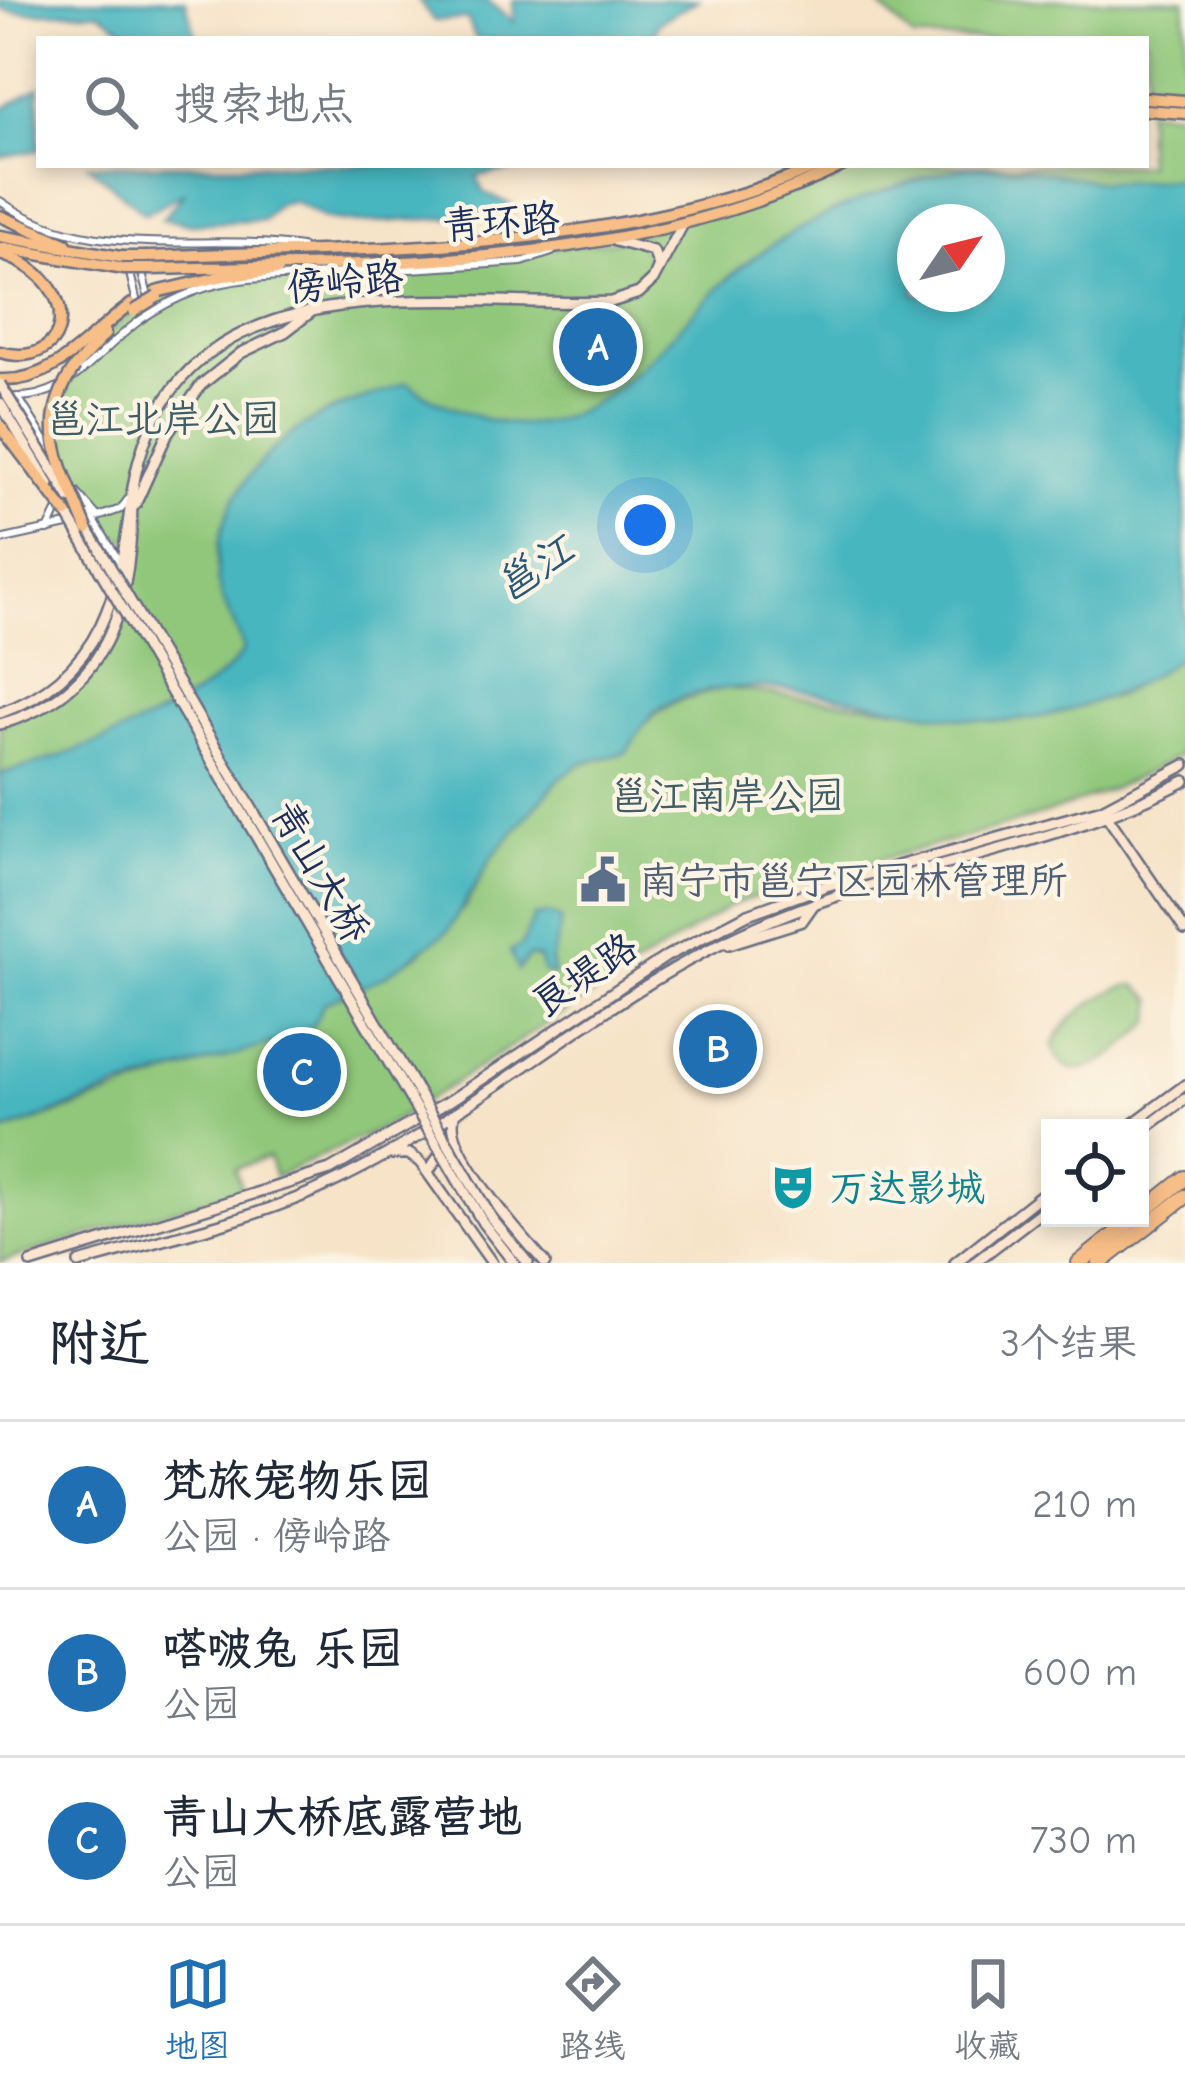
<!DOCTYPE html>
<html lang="zh">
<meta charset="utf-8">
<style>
:root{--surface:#fff;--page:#f6f6f7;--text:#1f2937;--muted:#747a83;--line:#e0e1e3;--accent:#1f6fb2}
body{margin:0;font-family:"Comic Neue","LXGW WenKai TC",sans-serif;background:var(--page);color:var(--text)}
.controls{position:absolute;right:36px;bottom:36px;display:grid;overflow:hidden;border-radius:0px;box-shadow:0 6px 18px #0003}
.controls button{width:108px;height:108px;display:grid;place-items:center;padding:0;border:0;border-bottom:3px solid var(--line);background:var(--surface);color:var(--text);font:60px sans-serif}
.compass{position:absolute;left:897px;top:204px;width:108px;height:108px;border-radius:50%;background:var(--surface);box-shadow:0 6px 18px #0003;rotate:55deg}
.you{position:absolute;left:645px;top:525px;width:42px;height:42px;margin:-30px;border:9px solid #fff;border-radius:50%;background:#1a73e8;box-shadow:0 0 0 18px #1a73e833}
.badge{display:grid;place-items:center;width:78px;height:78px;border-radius:50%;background:var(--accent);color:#fff;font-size:39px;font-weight:700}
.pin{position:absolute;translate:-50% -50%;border:6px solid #fff;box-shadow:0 3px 12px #0006}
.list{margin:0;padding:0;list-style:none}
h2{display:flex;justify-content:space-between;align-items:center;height:156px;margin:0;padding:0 48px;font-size:51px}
h2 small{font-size:39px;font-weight:400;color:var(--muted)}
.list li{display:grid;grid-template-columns:78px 1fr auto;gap:36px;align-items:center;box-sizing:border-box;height:168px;padding:0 48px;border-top:3px solid var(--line)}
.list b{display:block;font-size:45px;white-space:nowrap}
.list p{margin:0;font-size:39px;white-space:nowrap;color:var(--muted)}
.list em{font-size:39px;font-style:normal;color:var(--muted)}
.icon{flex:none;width:66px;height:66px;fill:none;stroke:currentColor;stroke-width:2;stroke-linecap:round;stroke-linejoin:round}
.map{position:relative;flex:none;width:1185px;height:1263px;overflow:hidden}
.search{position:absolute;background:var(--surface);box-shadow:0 6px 18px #0003;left:36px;right:36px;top:36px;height:132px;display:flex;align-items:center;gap:30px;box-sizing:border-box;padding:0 42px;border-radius:0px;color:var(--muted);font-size:45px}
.sheet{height:660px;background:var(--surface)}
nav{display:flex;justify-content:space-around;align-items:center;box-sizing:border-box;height:168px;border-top:3px solid var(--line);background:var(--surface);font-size:33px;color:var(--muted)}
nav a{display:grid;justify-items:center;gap:6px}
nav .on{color:var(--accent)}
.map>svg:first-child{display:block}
.green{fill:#90c77a;stroke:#567b6c;stroke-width:3}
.water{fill:#47b6bf;stroke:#31728e;stroke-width:3;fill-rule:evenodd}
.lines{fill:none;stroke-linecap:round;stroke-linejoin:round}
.street-casing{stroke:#686e83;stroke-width:10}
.secondary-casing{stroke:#686e83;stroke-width:14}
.primary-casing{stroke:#686e83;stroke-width:15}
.highway-casing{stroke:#686e83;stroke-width:18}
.street{stroke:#fff;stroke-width:6}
.secondary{stroke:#fce5cf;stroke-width:9}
.primary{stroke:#f7be87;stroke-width:10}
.highway{stroke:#f7be87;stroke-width:14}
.secondary-bridge-casing{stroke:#686e83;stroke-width:14;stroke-linecap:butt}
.primary-bridge-casing{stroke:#686e83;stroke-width:15;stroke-linecap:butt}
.secondary-bridge{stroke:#fce5cf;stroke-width:9}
.primary-bridge{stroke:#f7be87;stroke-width:10}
.labels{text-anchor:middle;stroke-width:9;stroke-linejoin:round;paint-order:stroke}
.street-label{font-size:39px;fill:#1b2f5e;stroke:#fcf5e5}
.park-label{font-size:39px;fill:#3e5d66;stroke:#fcf5e5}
.service-label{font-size:39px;fill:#4e5e75;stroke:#fcf5e5;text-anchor:start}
.culture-label{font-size:39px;fill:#0d838f;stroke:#fcf5e5;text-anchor:start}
.water-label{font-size:42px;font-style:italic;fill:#28587b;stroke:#fcf5e5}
</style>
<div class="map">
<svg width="1185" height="1263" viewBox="0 0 1185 1263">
<rect width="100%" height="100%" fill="#fcf5e5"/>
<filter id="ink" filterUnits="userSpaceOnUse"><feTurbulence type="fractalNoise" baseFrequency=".00833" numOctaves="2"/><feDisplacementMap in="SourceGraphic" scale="24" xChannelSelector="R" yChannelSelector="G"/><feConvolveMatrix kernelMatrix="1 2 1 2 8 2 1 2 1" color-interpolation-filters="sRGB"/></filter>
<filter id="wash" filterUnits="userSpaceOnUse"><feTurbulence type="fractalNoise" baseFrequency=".004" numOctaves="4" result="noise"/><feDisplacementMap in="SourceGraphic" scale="48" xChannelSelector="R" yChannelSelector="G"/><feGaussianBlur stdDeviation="2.7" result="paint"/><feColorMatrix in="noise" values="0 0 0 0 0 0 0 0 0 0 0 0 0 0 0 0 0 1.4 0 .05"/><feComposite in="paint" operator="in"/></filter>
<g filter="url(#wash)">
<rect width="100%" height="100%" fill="#f6e3c8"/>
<g class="green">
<path d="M874,0H1185V86L1146,82V39H914Z"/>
<path d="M1146,110L1185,113V179C1158,180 1129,184 1102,182C1039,178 986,157 921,178C861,197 791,227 741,267C660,335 595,460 472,415C448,406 427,399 407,383C384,394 360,398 337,408C270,437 210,503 218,580C221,602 237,627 244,649C212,706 63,759 0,774V724L70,686L110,635L132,541L87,529L65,477L54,407L98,340L134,311L174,290L253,274L615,241L844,165H1146Z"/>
<path d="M1185,652V752C1046,835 879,848 730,906L390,1124L275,1177L268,1157L235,1169L242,1189L0,1262V1133L263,1043L282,1044L312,1025L324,1003L417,956L464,908L492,857L560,778L582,763L625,753L645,723L673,703L725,688L1007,721L1118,696Z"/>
<path d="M1136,985L1154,1000L1152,1021C1128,1045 1071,1099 1053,1048C1056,1023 1111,984 1136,985Z"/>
</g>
<g class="water">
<path d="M0,0H185L197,39H139L99,12H14L0,9Z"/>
<path d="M418,0H486L514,22L513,0H698L659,22L652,39H476L467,19L434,21Z"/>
<path d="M39,87V150L0,157V111Z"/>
<path d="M88,165H548L477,176L483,192L512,205L514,212L504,215L358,223L327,219L293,201L278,204L263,220L192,224L162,219L185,192L145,214Z"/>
<path d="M967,167L1024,168L1101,182L1185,179V652C1140,692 1051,723 991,721C901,717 735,655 658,710C643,721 637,739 625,753L582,763L560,778L492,857L448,931L385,976L324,1003L313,1025L296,1037L117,1089L0,1133V774C63,759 212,706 244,649C237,627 220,601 218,580C211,502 270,437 337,408C360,398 384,394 407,382C427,399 448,406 472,415C596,460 660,333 742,267C804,217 891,184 967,167ZM915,222H987V294H915Z"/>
<path d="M548,914L562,920L551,962L554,975L544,972L539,958L529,956L518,970L510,951L522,945L534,916Z"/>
</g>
</g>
<g filter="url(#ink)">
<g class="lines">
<g class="street-casing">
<g id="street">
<path d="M0,201C91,264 199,232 301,247"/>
<path d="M129,269L137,303"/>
<path d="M141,270L150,303L161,306"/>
<path d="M0,396C68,406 94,352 143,318C174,297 210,283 248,279L522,262L552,252"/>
<path d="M18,397L54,455"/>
<path d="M76,492L98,517L121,509L129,498"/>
<path d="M90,514L121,564"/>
<path d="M48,530L59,507"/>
<path d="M0,540L72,524"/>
</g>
</g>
<g class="secondary-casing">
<g id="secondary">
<path d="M615,241L653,251L659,266L653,280L683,224"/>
<path d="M132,493C169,252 436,308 611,302L639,293L653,280"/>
<path d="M135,505L168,432L201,385L241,353L285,332L315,309"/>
<path d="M87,529L101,551"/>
<path d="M0,713C103,677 121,589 132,493C132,596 115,692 0,724"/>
<path d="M1109,819L1185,930"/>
<path d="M729,944L802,921L814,904"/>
<path d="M455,1113C440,1146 522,1237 545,1263"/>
<path d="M1127,1128L1185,1085"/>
<path d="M1140,1132L1185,1099"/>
<path d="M391,1154H409L420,1162L492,1263"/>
<path d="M428,1172L441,1153L458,1152"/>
<path d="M492,1219L528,1263"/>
<path d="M483,1223L514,1263"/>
<path d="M31,1263L330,1170L451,1100L667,956L748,914L826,886L1102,809L1185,765"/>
<path d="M79,1263C164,1238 258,1220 338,1180C480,1112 597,1001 740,934C883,866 1044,854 1185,781"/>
<path d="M955,1263L1050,1188"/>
<path d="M974,1263L1050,1205"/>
</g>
</g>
<g class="primary-casing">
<g id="primary">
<path d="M1146,98L1185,101"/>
<path d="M1146,110L1185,113"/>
<path d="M0,216L66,244"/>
<path d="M0,236L121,257"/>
<path d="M3,248L124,269"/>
<path d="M0,254C87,281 73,372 0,352"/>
<path d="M147,257C375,247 608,255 821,165"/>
<path d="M150,269C380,264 632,269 844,165"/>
<path d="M237,275L278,270"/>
<path d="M156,292L241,272"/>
<path d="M75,367L105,334"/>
<path d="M0,380C56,383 90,333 132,304"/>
</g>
</g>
<g class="highway-casing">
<g id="highway">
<path d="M1140,1214L1185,1178"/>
<path d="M1079,1263L1135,1218"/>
<path d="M1100,1263L1185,1197"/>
</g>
</g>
<use href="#street" class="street"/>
<use href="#secondary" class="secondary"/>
<use href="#primary" class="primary"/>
<use href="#highway" class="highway"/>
<g class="secondary-bridge-casing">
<g id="secondary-bridge">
<path d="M0,384L70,498"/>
<path d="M0,403L49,484"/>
<path d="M64,509L483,1223"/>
<path d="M101,551L492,1219"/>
</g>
</g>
<g class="primary-bridge-casing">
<g id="primary-bridge">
<path d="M121,257H147"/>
<path d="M124,269H150"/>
<path d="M134,311L157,297"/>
<path d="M75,367C32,427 64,469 87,529"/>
<path d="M0,426L66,513"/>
</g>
</g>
<use href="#secondary-bridge" class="secondary-bridge"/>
<use href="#primary-bridge" class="primary-bridge"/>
</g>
</g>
<defs>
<g id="civic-bare" transform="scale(3.6)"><path d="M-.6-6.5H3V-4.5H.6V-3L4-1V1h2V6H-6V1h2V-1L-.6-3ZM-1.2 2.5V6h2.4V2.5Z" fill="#5c6f8a" stroke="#fcf5e5" stroke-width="2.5" paint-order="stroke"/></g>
<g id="theatre-bare" transform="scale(3.6)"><path d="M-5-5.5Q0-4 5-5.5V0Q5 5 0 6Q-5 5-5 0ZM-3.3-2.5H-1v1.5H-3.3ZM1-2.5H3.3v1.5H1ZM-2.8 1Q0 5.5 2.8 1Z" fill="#0f9aa8" stroke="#fcf5e5" stroke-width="2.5" paint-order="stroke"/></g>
</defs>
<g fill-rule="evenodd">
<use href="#civic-bare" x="603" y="880"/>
<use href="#theatre-bare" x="793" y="1187"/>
</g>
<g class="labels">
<g class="street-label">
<text transform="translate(501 221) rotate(-4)" y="14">青环路</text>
<text transform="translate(345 281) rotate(-6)" y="14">傍岭路</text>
<text transform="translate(321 871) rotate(60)" y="14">青山大桥</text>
<text transform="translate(584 974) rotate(-34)" y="14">良堤路</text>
</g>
<g class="park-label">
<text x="163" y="432">邕江北岸公园</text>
<text x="727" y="809">邕江南岸公园</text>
</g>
<g class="service-label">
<text x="639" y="894">南宁市邕宁区园林管理所</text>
</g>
<g class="culture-label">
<text x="829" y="1201">万达影城</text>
</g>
<g class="water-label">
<text transform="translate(534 567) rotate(-33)" y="15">邕江</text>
</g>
</g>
</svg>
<div class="controls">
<button><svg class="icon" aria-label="locate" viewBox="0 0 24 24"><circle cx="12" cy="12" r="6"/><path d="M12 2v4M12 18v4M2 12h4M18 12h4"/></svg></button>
</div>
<svg class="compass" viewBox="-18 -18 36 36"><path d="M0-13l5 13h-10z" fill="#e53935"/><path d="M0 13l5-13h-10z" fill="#747a83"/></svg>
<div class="you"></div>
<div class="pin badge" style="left:598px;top:347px">A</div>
<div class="pin badge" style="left:718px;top:1049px">B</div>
<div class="pin badge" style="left:302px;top:1072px">C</div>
<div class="search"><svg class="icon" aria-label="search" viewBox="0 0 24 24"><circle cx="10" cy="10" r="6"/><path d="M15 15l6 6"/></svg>搜索地点</div>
</div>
<section class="sheet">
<h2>附近<small>3个结果</small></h2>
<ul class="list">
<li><span class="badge">A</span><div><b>梵旅宠物乐园</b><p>公园 · 傍岭路</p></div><em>210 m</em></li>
<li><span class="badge">B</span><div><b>嗒啵兔 乐园</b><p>公园</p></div><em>600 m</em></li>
<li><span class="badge">C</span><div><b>青山大桥底露营地</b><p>公园</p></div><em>730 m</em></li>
</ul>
</section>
<nav>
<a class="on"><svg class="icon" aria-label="map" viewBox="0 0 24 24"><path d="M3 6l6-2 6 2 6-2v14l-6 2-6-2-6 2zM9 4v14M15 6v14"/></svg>地图</a>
<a><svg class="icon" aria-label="directions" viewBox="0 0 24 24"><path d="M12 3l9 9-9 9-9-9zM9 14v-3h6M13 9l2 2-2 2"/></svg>路线</a>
<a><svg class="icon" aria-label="saved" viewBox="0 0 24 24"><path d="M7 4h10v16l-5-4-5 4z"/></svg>收藏</a>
</nav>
